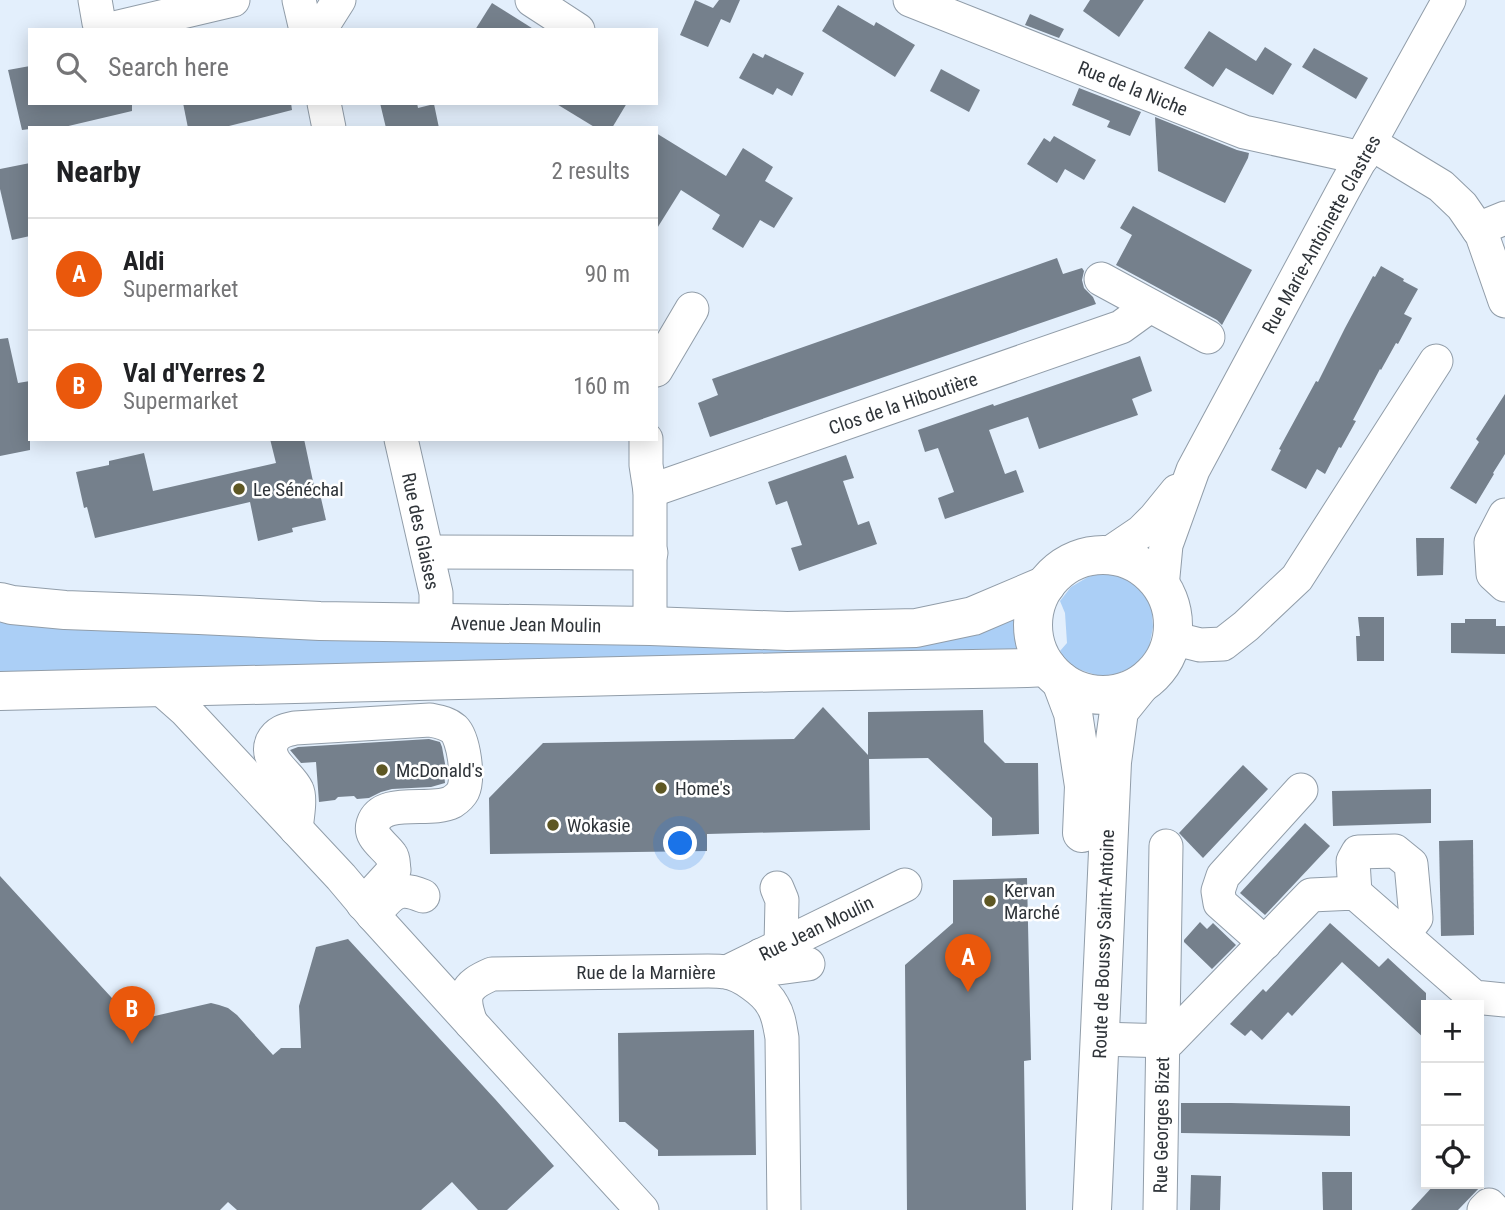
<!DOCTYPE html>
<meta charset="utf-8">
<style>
:root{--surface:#fff;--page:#f6f6f6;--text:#202124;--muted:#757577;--line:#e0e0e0;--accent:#ea580c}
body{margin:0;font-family:"Roboto Condensed",sans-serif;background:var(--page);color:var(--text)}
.controls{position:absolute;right:21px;bottom:21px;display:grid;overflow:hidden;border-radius:0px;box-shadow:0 4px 18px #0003}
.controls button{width:63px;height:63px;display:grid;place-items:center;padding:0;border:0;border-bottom:2px solid var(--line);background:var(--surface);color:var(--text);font:35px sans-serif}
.you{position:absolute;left:681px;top:844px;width:24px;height:24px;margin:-18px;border:5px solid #fff;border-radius:50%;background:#1a73e8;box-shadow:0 0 0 10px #1a73e833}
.badge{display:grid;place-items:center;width:46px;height:46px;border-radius:50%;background:var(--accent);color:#fff;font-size:23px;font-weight:700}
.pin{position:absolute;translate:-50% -58px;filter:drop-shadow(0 2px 4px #0008)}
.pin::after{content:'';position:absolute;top:37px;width:24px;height:21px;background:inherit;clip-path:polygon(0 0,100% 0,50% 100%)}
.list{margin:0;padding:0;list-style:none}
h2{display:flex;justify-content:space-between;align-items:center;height:91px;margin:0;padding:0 28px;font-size:30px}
h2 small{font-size:23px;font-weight:400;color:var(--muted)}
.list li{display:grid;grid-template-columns:46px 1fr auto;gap:21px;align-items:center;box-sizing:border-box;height:112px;padding:0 28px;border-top:2px solid var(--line)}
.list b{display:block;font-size:26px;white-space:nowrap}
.list p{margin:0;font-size:23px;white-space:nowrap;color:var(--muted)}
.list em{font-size:23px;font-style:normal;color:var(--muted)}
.icon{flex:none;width:38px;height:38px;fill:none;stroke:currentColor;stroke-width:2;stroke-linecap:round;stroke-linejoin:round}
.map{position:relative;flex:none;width:1505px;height:1210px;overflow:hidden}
.search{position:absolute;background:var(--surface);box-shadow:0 4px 18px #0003;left:28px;top:28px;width:630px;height:77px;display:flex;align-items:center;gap:18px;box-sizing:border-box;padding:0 24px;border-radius:0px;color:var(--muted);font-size:26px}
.panel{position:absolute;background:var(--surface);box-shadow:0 4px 18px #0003;left:28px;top:126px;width:630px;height:315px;border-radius:0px}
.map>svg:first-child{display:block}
.green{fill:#abcff6}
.building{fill:#75808c}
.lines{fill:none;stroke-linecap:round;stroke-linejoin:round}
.minor-casing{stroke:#919da9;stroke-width:35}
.major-casing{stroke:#919da9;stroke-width:40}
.minor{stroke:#fff;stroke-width:33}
.major{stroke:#fff;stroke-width:38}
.poi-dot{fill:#5e5723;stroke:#fff;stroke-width:2.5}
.labels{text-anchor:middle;stroke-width:5;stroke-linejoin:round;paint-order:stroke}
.street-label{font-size:19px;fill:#2f3439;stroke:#fff}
.poi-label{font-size:19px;fill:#2f3439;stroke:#fff;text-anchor:start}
</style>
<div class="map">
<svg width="1505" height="1210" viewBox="0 0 1505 1210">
<rect width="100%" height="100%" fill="#e3effc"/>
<g class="green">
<path d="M1109,571L1127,574L1142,582L1151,599L1153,627L1149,648L1135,666L1116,674L1099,676L1069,666L1060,651L1067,643L1065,613L1060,601L1071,587L1088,577Z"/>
<path d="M1019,613L1022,657L0,674V617Z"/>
</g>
<g class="building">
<path d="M695,0L713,8L719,0H740L730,23L721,19L708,47L680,35Z"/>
<path d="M1090,0H1144L1119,37L1083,11Z"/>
<path d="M492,3L535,30H475Z"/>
<path d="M838,5L874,26L876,22L915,45L895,77L822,31Z"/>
<path d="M1030,14L1064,29L1059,38L1025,25Z"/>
<path d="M1209,31L1256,61L1265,47L1292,64L1273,95L1226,68L1213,87L1184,68Z"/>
<path d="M1314,48L1368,78L1356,99L1302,67Z"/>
<path d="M753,53L763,58L765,54L804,73L792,96L777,88L773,95L739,78Z"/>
<path d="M30,66V103H132V111L60,128H30V129L22,130L8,70Z"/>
<path d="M941,69L980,90L969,112L930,91Z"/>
<path d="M1079,88L1141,112L1130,136L1107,127L1110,121L1072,105Z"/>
<path d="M183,103H291L292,110L221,128H188Z"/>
<path d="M380,103H417L418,108L434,104L439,128H386Z"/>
<path d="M555,103H627L612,128H596Z"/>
<path d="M1155,117L1237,150L1249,153L1248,158L1225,203L1158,171Z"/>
<path d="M656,133L726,176L743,148L773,167L765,181L793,198L774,228L760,220L743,248L712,229L720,215L681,190L656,230Z"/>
<path d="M1054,136L1096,160L1084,180L1065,169L1057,183L1027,164L1044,138L1050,142Z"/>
<path d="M30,163V236L12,240L0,189V169Z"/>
<path d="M1133,206L1252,270L1222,325L1217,320L1116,265L1132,235L1120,228Z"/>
<path d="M1057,258L1063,274L1082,268L1084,271L1082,280L1084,288L1093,297L1096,304L710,437L698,403L718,395L712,379Z"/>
<path d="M1381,266L1404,279L1403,281L1418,289L1404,314L1412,318L1398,344L1396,343L1381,370L1380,369L1353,420L1356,421L1341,448L1339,447L1325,474L1317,469L1306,489L1271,470L1281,450L1279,449L1316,381L1318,382L1345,328L1373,276L1375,277Z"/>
<path d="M8,338L18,383L30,381V450L0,456V339Z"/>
<path d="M1140,356L1152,391L1132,399L1138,415L1039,449L1028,417L989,430L1005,474L1016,470L1024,492L945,519L938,498L954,492L938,448L925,452L918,430L993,404L994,406Z"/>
<path d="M1505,394V454L1493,473L1494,474L1476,504L1450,488L1479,442L1476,439Z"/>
<path d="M270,439H304L314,486L318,485L326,520L292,528L293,532L258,541L250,502L95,538L87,507L84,508L76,472L109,465V461L144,453L153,491L276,463Z"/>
<path d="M846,455L854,478L843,481L858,525L869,521L877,544L799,571L791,548L802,545L787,501L776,505L768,482Z"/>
<path d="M1416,538H1444L1443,575L1417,576Z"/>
<path d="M1358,617H1384V661H1357L1356,636H1360Z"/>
<path d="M1465,619H1496V626H1505V654L1451,653V623H1465Z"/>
<path d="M823,707L868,755V712L983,710L984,742L1005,763H1038L1039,834L992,836V818L928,758L869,759L870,830L707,834V851L490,854L489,798L543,743L794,739Z"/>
<path d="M429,739L440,742L442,747L446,769L444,773L445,783L431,787L392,789L381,792L369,798L357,799L354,796L338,797L335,800L319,802L316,762L301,763L290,750L298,747Z"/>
<path d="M1243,765L1268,789L1203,858L1179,833Z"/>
<path d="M1431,789V823L1333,826L1332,791Z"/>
<path d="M1305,823L1330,846L1265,915L1240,893Z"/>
<path d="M1473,840L1474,935L1441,936L1439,841Z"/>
<path d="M0,876L133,1021L211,1003L219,1005L228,1008L237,1015L273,1055L281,1048H301L299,1006L316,947L348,939L495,1099L554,1166L507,1210H478L452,1182L421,1210H237L228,1202L220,1210H0Z"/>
<path d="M1027,878L1031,1060L1024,1061L1026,1210H907L905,965L953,923V880Z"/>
<path d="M1200,922L1207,929L1213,923L1236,945L1212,969L1184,942V940Z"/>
<path d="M1330,923L1379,967L1388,958L1426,993V1040L1342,962L1292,1016L1288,1012L1262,1040L1251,1030L1245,1036L1230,1024L1263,989L1266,992Z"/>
<path d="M754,1030L756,1155L658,1156V1150L625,1122H619L618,1033Z"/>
<path d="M1181,1103H1231L1350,1106V1136L1181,1133Z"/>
<path d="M1322,1172H1352V1210H1323Z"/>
<path d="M1191,1175L1221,1176L1220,1210H1190Z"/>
<path d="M1435,1184H1483L1458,1210H1411Z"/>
</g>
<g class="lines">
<g class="minor-casing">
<g id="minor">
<path d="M95,0L99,23L110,29L233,0"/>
<path d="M299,0L306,30"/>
<path d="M532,0L578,30"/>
<path d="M910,0L1244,132L1362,158"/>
<path d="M320,30L339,0"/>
<path d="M324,103L329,128"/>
<path d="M1370,143L1441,186L1462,206L1482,235L1505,301"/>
<path d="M1478,229L1505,218"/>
<path d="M1101,279L1208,337"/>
<path d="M656,370L692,309"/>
<path d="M401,439L436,593V623"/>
<path d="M646,439V465L650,491V626"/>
<path d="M650,491L1121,327L1150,306"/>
<path d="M1505,515L1491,542L1493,574L1505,585"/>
<path d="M427,552L651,553"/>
<path d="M1107,555L1141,532L1155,518L1177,491"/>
<path d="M1162,587L1166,545L1193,470L1344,189L1449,0"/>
<path d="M1172,638L1200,645L1223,644L1246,626L1297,578L1436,361"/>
<path d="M160,688L186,711L341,877L373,915L471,1023L642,1210"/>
<path d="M296,829C297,819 301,798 297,790C290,774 264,762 272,742C277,732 285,730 295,728L430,720C440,722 447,723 454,729C464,739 469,778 463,791C461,795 455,800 452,802C431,813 382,796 373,824C369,837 384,845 391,855C394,859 393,864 394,870L363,904"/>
<path d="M777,888L782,900L781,945"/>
<path d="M1355,893L1353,861L1358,852L1395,851L1411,864L1416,918L1403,935"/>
<path d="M373,915C391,896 395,884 423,896"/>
<path d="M1265,943L1220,903L1218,891L1223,876L1301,790"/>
<path d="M761,955L778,968L808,964"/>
<path d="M727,972L905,885"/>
<path d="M471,1023C461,995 464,986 492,974L708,971C714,971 720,971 725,972C741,974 766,992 773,1006C779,1016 780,1027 782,1038L784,1210"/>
<path d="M1099,1039L1169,1041L1311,895L1355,893L1474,997L1505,1000"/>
<path d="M1160,1210L1166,846"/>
<path d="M1484,1210L1489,1205L1494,1210"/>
</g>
</g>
<g class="major-casing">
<g id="major">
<circle cx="1103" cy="625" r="70"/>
<path d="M0,602L12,605L65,610L199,615L320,621L650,626L787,631L916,628L973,616L1046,585"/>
<path d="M1061,681L1073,713L1084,786L1082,833"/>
<path d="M0,691L789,672L1027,668L1047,667"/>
<path d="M1092,1210L1112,762L1119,711L1140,685"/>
</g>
</g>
<use href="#minor" class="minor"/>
<use href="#major" class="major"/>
</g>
<g class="poi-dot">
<circle cx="239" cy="489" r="7"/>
<circle cx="382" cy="770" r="7"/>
<circle cx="661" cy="788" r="7"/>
<circle cx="553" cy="825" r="7"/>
<circle cx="990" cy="901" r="7"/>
</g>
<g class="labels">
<g class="street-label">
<text transform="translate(1133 88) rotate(22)" y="7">Rue de la Niche</text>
<text transform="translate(1321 234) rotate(-61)" y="7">Rue Marie-Antoinette Clastres</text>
<text transform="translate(903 403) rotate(-19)" y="7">Clos de la Hiboutière</text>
<text transform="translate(421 531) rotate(78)" y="7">Rue des Glaises</text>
<text transform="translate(526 624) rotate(1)" y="7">Avenue Jean Moulin</text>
<text transform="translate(816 928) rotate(-26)" y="7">Rue Jean Moulin</text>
<text transform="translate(1103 944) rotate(-88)" y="7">Route de Boussy Saint-Antoine</text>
<text x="646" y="979">Rue de la Marnière</text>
<text transform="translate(1161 1125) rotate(-89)" y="7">Rue Georges Bizet</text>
</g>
<g class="poi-label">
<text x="253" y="496">Le Sénéchal</text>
<text x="396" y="777">McDonald's</text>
<text x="675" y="795">Home's</text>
<text x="567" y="832">Wokasie</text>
<text x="1004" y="897">Kervan<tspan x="1004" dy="22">Marché</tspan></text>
</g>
</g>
</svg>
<div class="controls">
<button>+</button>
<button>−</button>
<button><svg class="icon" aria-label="locate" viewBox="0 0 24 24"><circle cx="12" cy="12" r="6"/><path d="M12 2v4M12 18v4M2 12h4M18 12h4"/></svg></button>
</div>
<div class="you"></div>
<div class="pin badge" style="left:968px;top:992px">A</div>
<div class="pin badge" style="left:132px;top:1044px">B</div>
<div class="search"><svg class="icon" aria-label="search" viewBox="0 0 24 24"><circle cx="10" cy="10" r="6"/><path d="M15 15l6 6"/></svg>Search here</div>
<section class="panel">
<h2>Nearby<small>2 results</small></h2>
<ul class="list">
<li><span class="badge">A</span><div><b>Aldi</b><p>Supermarket</p></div><em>90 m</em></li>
<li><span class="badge">B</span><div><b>Val d'Yerres 2</b><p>Supermarket</p></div><em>160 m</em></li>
</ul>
</section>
</div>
